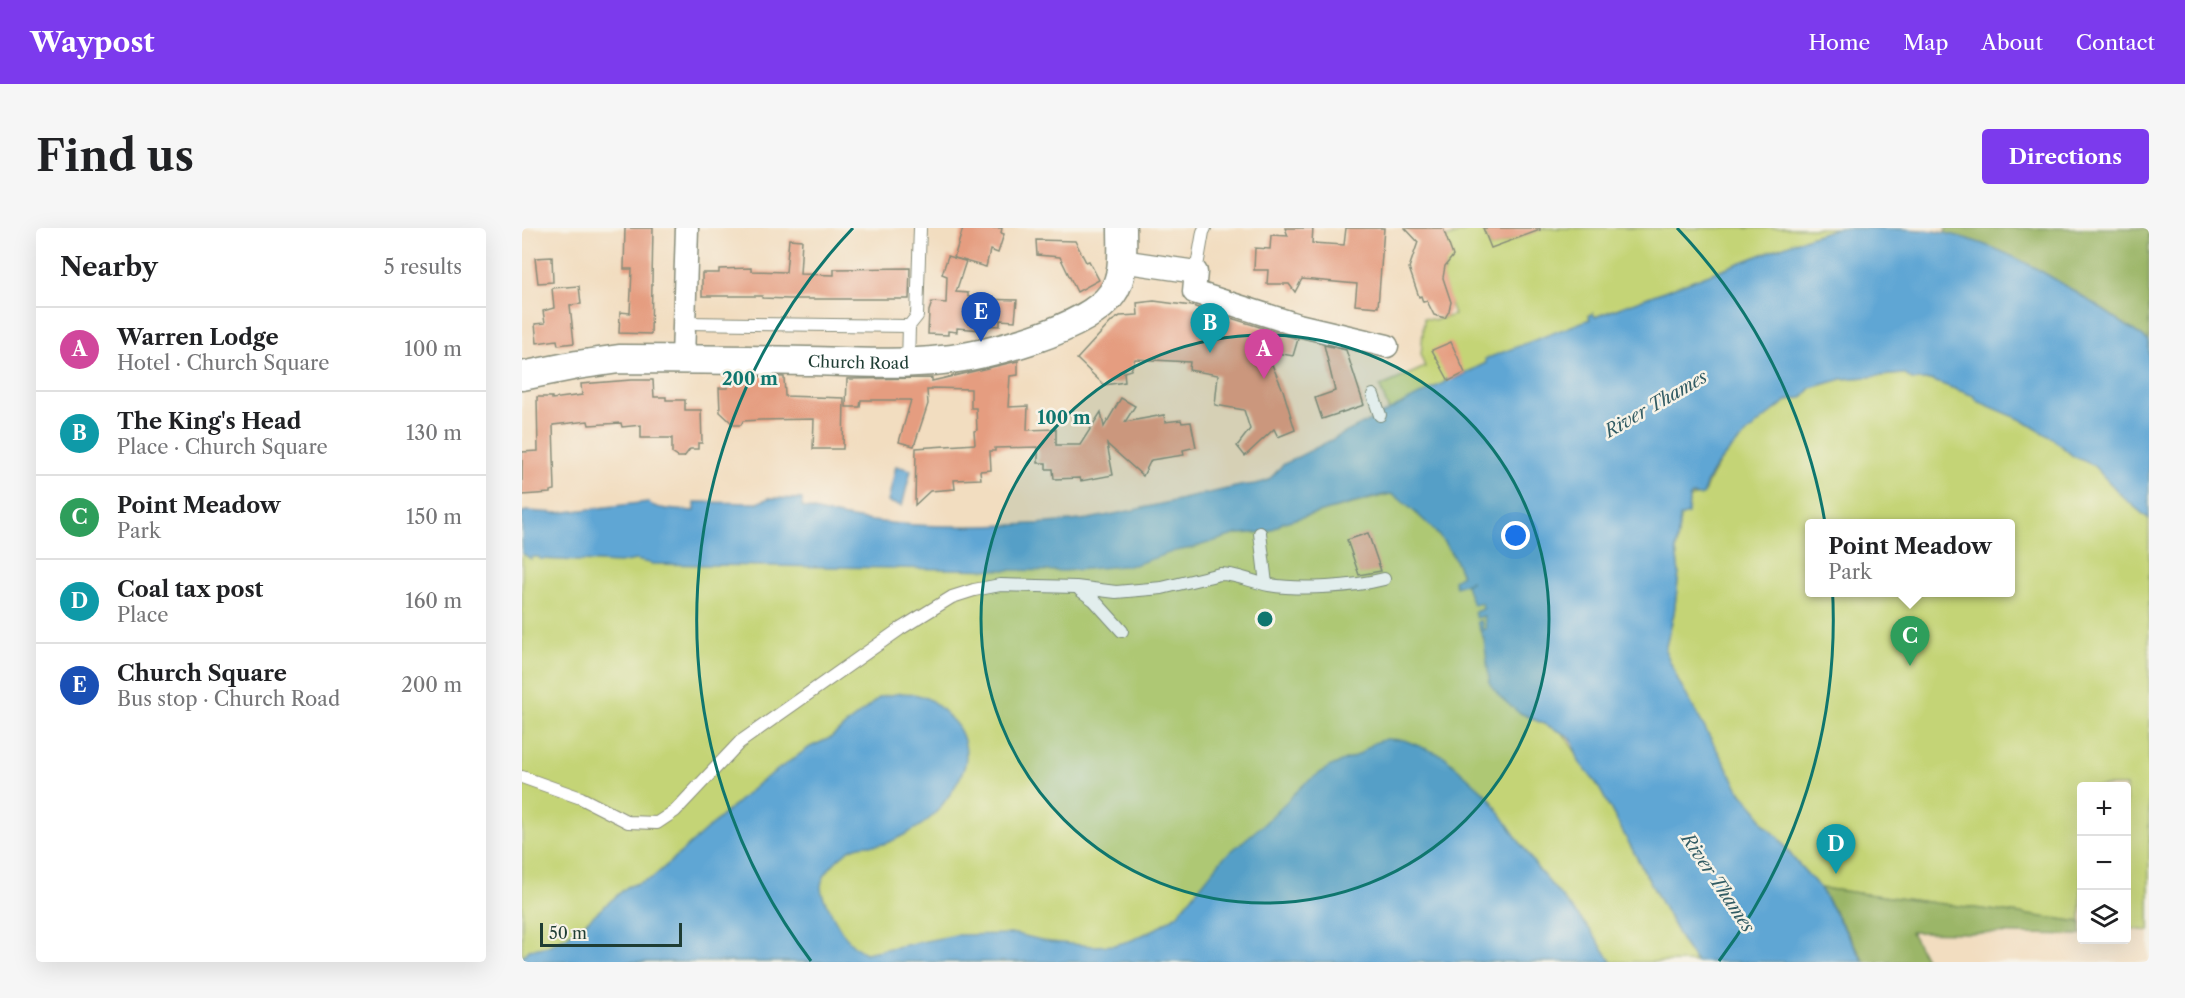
<!DOCTYPE html>
<meta charset="utf-8">
<style>
:root{--surface:#fff;--page:#f6f6f6;--text:#202124;--muted:#757577;--line:#e0e0e0;--accent:#7c3aed}
body{margin:0;font-family:"Libre Caslon Text",serif;background:var(--page);color:var(--text)}
.controls{position:absolute;right:18px;bottom:18px;display:grid;overflow:hidden;border-radius:6px;box-shadow:0 6px 24px #0002}
.controls button{width:54px;height:54px;display:grid;place-items:center;padding:0;border:0;border-bottom:2px solid var(--line);background:var(--surface);color:var(--text);font:30px sans-serif}
.scale{position:absolute;left:18px;bottom:15px;width:142px;box-sizing:border-box;padding-left:6px;border:3px solid #1f3d34;border-top:0;font-size:16px;line-height:21px;white-space:nowrap;color:#1f3d34;-webkit-text-stroke:4px #f7f3e8;paint-order:stroke}
.you{position:absolute;left:994px;top:308px;width:21px;height:21px;margin:-15px;border:4px solid #fff;border-radius:50%;background:#1a73e8;box-shadow:0 0 0 9px #1a73e833}
.badge{display:grid;place-items:center;width:39px;height:39px;border-radius:50%;background:var(--accent);color:#fff;font-size:20px;font-weight:700}
.pin{position:absolute;translate:-50% -50px;filter:drop-shadow(0 2px 3px #0008)}
.pin::after{content:'';position:absolute;top:32px;width:21px;height:18px;background:inherit;clip-path:polygon(0 0,100% 0,50% 100%)}
.popup{position:absolute;left:1283px;top:291px;width:210px;height:78px;box-sizing:border-box;display:grid;place-content:center;border-radius:6px;background:var(--surface);filter:drop-shadow(0 2px 4px #0005);font-size:20px;white-space:nowrap;color:var(--muted)}
.popup b{font-size:22px;color:var(--text)}
.popup::after{content:'';position:absolute;left:50%;top:100%;margin-left:-12px;border:12px solid transparent;border-top-color:var(--surface)}
.list{margin:0;padding:0;list-style:none}
h2{display:flex;justify-content:space-between;align-items:center;height:78px;margin:0;padding:0 24px;font-size:26px}
h2 small{font-size:20px;font-weight:400;color:var(--muted)}
.list li{display:grid;grid-template-columns:39px 1fr auto;gap:18px;align-items:center;box-sizing:border-box;height:84px;padding:0 24px;border-top:2px solid var(--line)}
.list b{display:block;font-size:22px;white-space:nowrap}
.list p{margin:0;font-size:20px;white-space:nowrap;color:var(--muted)}
.list em{font-size:20px;font-style:normal;color:var(--muted)}
.icon{flex:none;width:33px;height:33px;fill:none;stroke:currentColor;stroke-width:2;stroke-linecap:round;stroke-linejoin:round}
.map{position:relative;flex:none;width:1627px;height:734px;overflow:hidden;border-radius:6px}
header{display:flex;align-items:center;gap:36px;box-sizing:border-box;height:84px;padding:0 30px;background:var(--accent);color:#fff}
header strong{font-size:28px}
nav{display:flex;gap:33px;margin-inline-start:auto;font-size:21px}
.intro{display:flex;align-items:center;justify-content:space-between;box-sizing:border-box;height:144px;padding:0 36px}
h1{margin:0;font-size:42px}
.button{padding:15px 27px;border-radius:6px;background:var(--accent);color:#fff;font-size:21px;font-weight:700}
main{display:flex;gap:36px;padding:0 36px}
aside{flex:1;background:var(--surface);border-radius:6px;box-shadow:0 6px 24px #0002}
.map>svg:first-child{display:block}
.green{fill:#c4d476;stroke:#728855;stroke-width:1.5;fill-rule:evenodd}
.forest{fill:#9bb667;stroke:#5d7a4e;stroke-width:1.5}
.water{fill:#5ea6d4;stroke:#3e7284;stroke-width:1.5}
.building{fill:#e59d80}
.lines{fill:none;stroke-linecap:round;stroke-linejoin:round}
.service-casing{stroke:#888d7a;stroke-width:14}
.minor-casing{stroke:#888d7a;stroke-width:25}
.tertiary-casing{stroke:#888d7a;stroke-width:31}
.service{stroke:#fff;stroke-width:12}
.minor{stroke:#fff;stroke-width:22}
.tertiary{stroke:#fff;stroke-width:28}
.ring{fill:none;stroke:#0f766e;stroke-width:3}
.labels{text-anchor:middle;stroke-width:5;stroke-linejoin:round;paint-order:stroke}
.street-label{font-size:16px;fill:#1f3d34;stroke:#f7f3e8}
.water-label{font-size:18px;font-style:italic;fill:#325c64;stroke:#f7f3e8}
.centre{fill:#0f766e;stroke:#f7f3e8;stroke-width:3}
.ring-label{font-size:18px;text-anchor:middle;font-weight:bold;fill:#0f766e;stroke:#f7f3e8;stroke-width:5;stroke-linejoin:round;paint-order:stroke}
</style>
<header>
<strong>Waypost</strong>
<nav><a>Home</a><a>Map</a><a>About</a><a>Contact</a></nav>
</header>
<div class="intro"><h1>Find us</h1><a class="button">Directions</a></div>
<main>
<aside>
<h2>Nearby<small>5 results</small></h2>
<ul class="list">
<li><span class="badge" style="background:#d1479c">A</span><div><b>Warren Lodge</b><p>Hotel · Church Square</p></div><em>100 m</em></li>
<li><span class="badge" style="background:#0f9aa8">B</span><div><b>The King's Head</b><p>Place · Church Square</p></div><em>130 m</em></li>
<li><span class="badge" style="background:#2e9e5b">C</span><div><b>Point Meadow</b><p>Park</p></div><em>150 m</em></li>
<li><span class="badge" style="background:#0f9aa8">D</span><div><b>Coal tax post</b><p>Place</p></div><em>160 m</em></li>
<li><span class="badge" style="background:#1a4fb4">E</span><div><b>Church Square</b><p>Bus stop · Church Road</p></div><em>200 m</em></li>
</ul>
</aside>
<div class="map">
<svg width="1627" height="734" viewBox="0 0 1627 734">
<rect width="100%" height="100%" fill="#f7f3e8"/>
<filter id="ink" filterUnits="userSpaceOnUse"><feTurbulence type="fractalNoise" baseFrequency=".0167" numOctaves="2"/><feDisplacementMap in="SourceGraphic" scale="12" xChannelSelector="R" yChannelSelector="G"/><feConvolveMatrix kernelMatrix="1 2 1 2 8 2 1 2 1" color-interpolation-filters="sRGB"/></filter>
<filter id="wash" filterUnits="userSpaceOnUse"><feTurbulence type="fractalNoise" baseFrequency=".008" numOctaves="4" result="noise"/><feDisplacementMap in="SourceGraphic" scale="24" xChannelSelector="R" yChannelSelector="G"/><feGaussianBlur stdDeviation="1.35" result="paint"/><feColorMatrix in="noise" values="0 0 0 0 0 0 0 0 0 0 0 0 0 0 0 0 0 1.4 0 .05"/><feComposite in="paint" operator="in"/></filter>
<g filter="url(#wash)">
<rect width="100%" height="100%" fill="#f2ddc0"/>
<g class="green">
<path d="M951,0H961L969,20L1022,0H1320L1311,1L1273,14L1073,89L1067,87L1068,91L964,135L867,183L858,159L903,139L899,128L902,90L914,92L932,87L920,49L923,42L924,10Z"/>
<path d="M1382,146L1390,152H1409L1452,168L1500,192L1531,211L1551,228L1571,237L1602,270L1627,291V703L1605,700L1604,558H1560L1559,694L1298,660L1272,631L1256,609L1241,595L1235,582L1218,563L1157,454L1143,422L1152,385L1157,345L1154,322L1158,289L1166,285L1167,270L1182,266C1193,227 1232,198 1263,174L1269,171L1280,170L1289,160L1320,151ZM1288,296H1488V364H1288Z"/>
<path d="M869,266L875,269C902,291 928,313 940,348L950,353L951,354L945,357L960,375L962,381L953,384L954,389L962,388L965,401L961,402L959,393L955,394L962,411L968,456L1041,505L1075,556L1161,715L1174,734H0V316L653,323L670,320L715,306L746,304L762,294Z"/>
</g>
<g class="forest">
<path d="M1424,0H1627V113C1575,78 1522,39 1463,17C1450,13 1436,9 1423,5Z"/>
<path d="M1298,660L1559,694V707L1389,704L1405,734H1343Z"/>
</g>
<g class="water">
<path d="M1320,0C1350,0 1382,0 1412,3C1492,16 1561,69 1627,113V291L1602,270L1571,237L1551,228L1531,211L1500,192L1455,173L1452,168L1409,152H1390L1382,146L1320,151L1289,160L1280,170L1269,171L1263,174C1242,190 1181,239 1182,266L1178,268L1170,267L1167,270L1166,286L1158,289L1154,322L1157,345L1152,385L1143,422L1157,454L1218,563L1235,582L1241,595L1256,609L1272,631L1298,660L1342,734H1174L1161,715L1075,556L1057,534L1050,512L1041,505L996,484L978,469L968,456L962,411L955,394L959,392L961,402L964,401L962,388L954,390L952,384L961,381L960,375L951,377L944,357L950,353L934,359L932,352L940,347C928,313 902,291 875,269L869,266L861,267L762,294L746,304L715,306L670,320L653,323L612,337L542,343L131,336L114,332L97,335L18,331L17,329H11L9,331L0,325V284L5,283L36,285L125,274C137,283 158,282 173,283V274L235,275L247,270L280,271V279C340,296 400,299 461,298C497,297 531,296 566,291C619,282 671,268 723,257C743,256 748,253 760,237L923,154V153L931,149L932,151L964,135L963,131L1068,91L1067,87L1071,85L1073,89L1273,14L1311,1Z"/>
<path d="M374,238L389,242L380,278L366,274Z"/>
<path d="M379,465C406,465 414,475 432,494C442,505 446,522 443,536C440,552 418,582 406,592C398,599 371,614 361,616C353,618 343,616 334,619C322,623 299,645 299,659C299,667 305,677 309,684C318,702 326,716 343,725L434,707L494,706L528,714L571,718L593,717L610,712L635,700L655,687L701,630L743,595L783,555L807,539L836,527L852,515L864,511L882,512L922,528L967,569L1016,641L1069,703L1090,734H0V729L7,722L26,718L43,710L58,699L105,659L130,650L238,554L288,519L308,510L358,469Z"/>
</g>
<g id="blocks">
<g class="building">
<path d="M103,0H131L129,106L97,105L98,84L108,85L110,41H102Z"/>
<path d="M441,0H480L479,5L482,6L476,25L468,22L464,39L432,30Z"/>
<path d="M763,0H791L790,15L822,17L824,0H862L856,79L833,77L835,56L780,51L773,64L767,56H745L746,42H732L733,20L748,21L749,7L766,8Z"/>
<path d="M883,0H921L931,28L923,38L921,50L929,74L927,83L923,90L912,87L905,73L901,74L899,68L897,69L887,40L896,14Z"/>
<path d="M961,0H1018V2L969,20Z"/>
<path d="M267,11L280,12L278,46L312,47V41L388,40L387,71H267L240,70V68H180V45H197V41L229,40V43L264,44Z"/>
<path d="M514,12L553,13L564,34L567,33L577,52L555,64L538,29L515,27Z"/>
<path d="M426,28L444,33L434,64L446,65V69L454,71L495,72L493,93L478,92V98L460,97V102L435,100V104L426,103V107L406,106L407,83L410,74L424,75L425,48L420,46Z"/>
<path d="M30,29L31,54L16,55L13,30Z"/>
<path d="M57,58L59,76L48,77L52,115L36,117L35,112L15,115L13,96L23,95L21,83L32,80L30,60Z"/>
<path d="M632,73L670,78L776,111L771,128L744,123L761,162L773,202L756,209L752,201L723,228L715,218L728,201L722,182L693,177L696,147L667,142L668,134L613,131L609,142L602,144L603,154L582,157L555,131L590,93L598,88L616,87L615,75Z"/>
<path d="M929,114L943,145L927,153L910,122Z"/>
<path d="M802,117L824,122L842,177L800,191L793,170L813,163Z"/>
<path d="M496,133V147L488,148L486,179L506,178L505,202L534,201V217H558L579,184L582,199L599,170L613,178L603,194L642,187L643,194L659,192L660,195L669,194L674,219L661,222L662,227L629,232L621,248L585,216L591,247L559,253L558,250L532,251L531,241H524V235H516V219L473,220V223H468L469,242L458,243L459,251L432,252L433,261L408,263L393,277L394,220L453,216L452,203L455,202L454,180H449V161L410,160V162H405L406,176L392,218L377,214L389,172H339L338,179H324L325,151L410,150V153Z"/>
<path d="M220,148L262,149L263,168L322,170L321,221H291L292,191L238,192L221,193L219,197H212L198,184L197,160H206V155L220,154Z"/>
<path d="M109,152H131L132,169H144V172H163V182H179L180,215H176V221H168L162,229H156L150,225V210H119V197L100,199L99,195L67,197L66,193L31,197L33,262L28,263V265L0,267V224L16,223L15,169H30V171L60,167L59,156Z"/>
<path d="M846,305L859,343L837,347L825,312Z"/>
</g>
</g>
</g>
<g filter="url(#ink)">
<use href="#blocks" fill-opacity="0" stroke="#888d7a" stroke-width="1.5"/>
<g class="lines">
<g class="service-casing">
<g id="service">
<path d="M674,44L681,4L683,0"/>
<path d="M163,95L387,98L386,135"/>
<path d="M387,98L395,88L398,0"/>
<path d="M851,167L858,187"/>
<path d="M738,305L744,356"/>
<path d="M558,362L572,372L600,403"/>
<path d="M0,549L59,570L106,594L135,595L153,583L218,514L378,401L430,369L452,362L478,357L554,359L594,364L640,360L698,346C715,346 730,354 747,357C779,362 831,359 862,351"/>
</g>
</g>
<g class="minor-casing">
<g id="minor">
<path d="M599,33L674,44L672,64L776,97L865,118"/>
<path d="M161,131L165,0"/>
</g>
</g>
<g class="tertiary-casing">
<g id="tertiary">
<path id="s1" d="M0,148L55,137L97,131C161,131 224,132 288,133C332,134 376,137 420,132C463,128 565,102 590,66C603,48 600,21 600,0"/>
</g>
</g>
<use href="#service" class="service"/>
<use href="#minor" class="minor"/>
<use href="#tertiary" class="tertiary"/>
</g>
</g>
<circle cx="743" cy="391" r="284" fill="#0f766e" fill-opacity=".12"/>
<g class="ring">
<circle cx="743" cy="391" r="284"/>
<path d="M289 733A568 568 0 0 1 331 0M1155 0A568 568 0 0 1 1197 733"/>
</g>
<g class="labels">
<g class="street-label">
<text dy="6" stroke="none"><textPath href="#s1" startOffset="338">Church Road</textPath></text>
</g>
<g class="water-label">
<text transform="translate(1134 176) rotate(-30)" y="6">River Thames</text>
<text transform="translate(1196 655) rotate(56)" y="6">River Thames</text>
</g>
</g>
<circle cx="743" cy="391" r="9" class="centre"/>
<g class="ring-label">
<text x="228" y="157">200 m</text>
<text x="542" y="196">100 m</text>
</g>
</svg>
<div class="controls">
<button>+</button>
<button>−</button>
<button><svg class="icon" aria-label="layers" viewBox="0 0 24 24"><path d="M12 4l9 5-9 5-9-5zM3 14l9 5 9-5"/></svg></button>
</div>
<div class="scale">50 m</div>
<div class="you"></div>
<div class="pin badge" style="left:742px;top:151px;background:#d1479c">A</div>
<div class="pin badge" style="left:688px;top:125px;background:#0f9aa8">B</div>
<div class="pin badge" style="left:1388px;top:438px;background:#2e9e5b">C</div>
<div class="popup"><b>Point Meadow</b>Park</div>
<div class="pin badge" style="left:1314px;top:646px;background:#0f9aa8">D</div>
<div class="pin badge" style="left:459px;top:114px;background:#1a4fb4">E</div>
</div>
</main>
